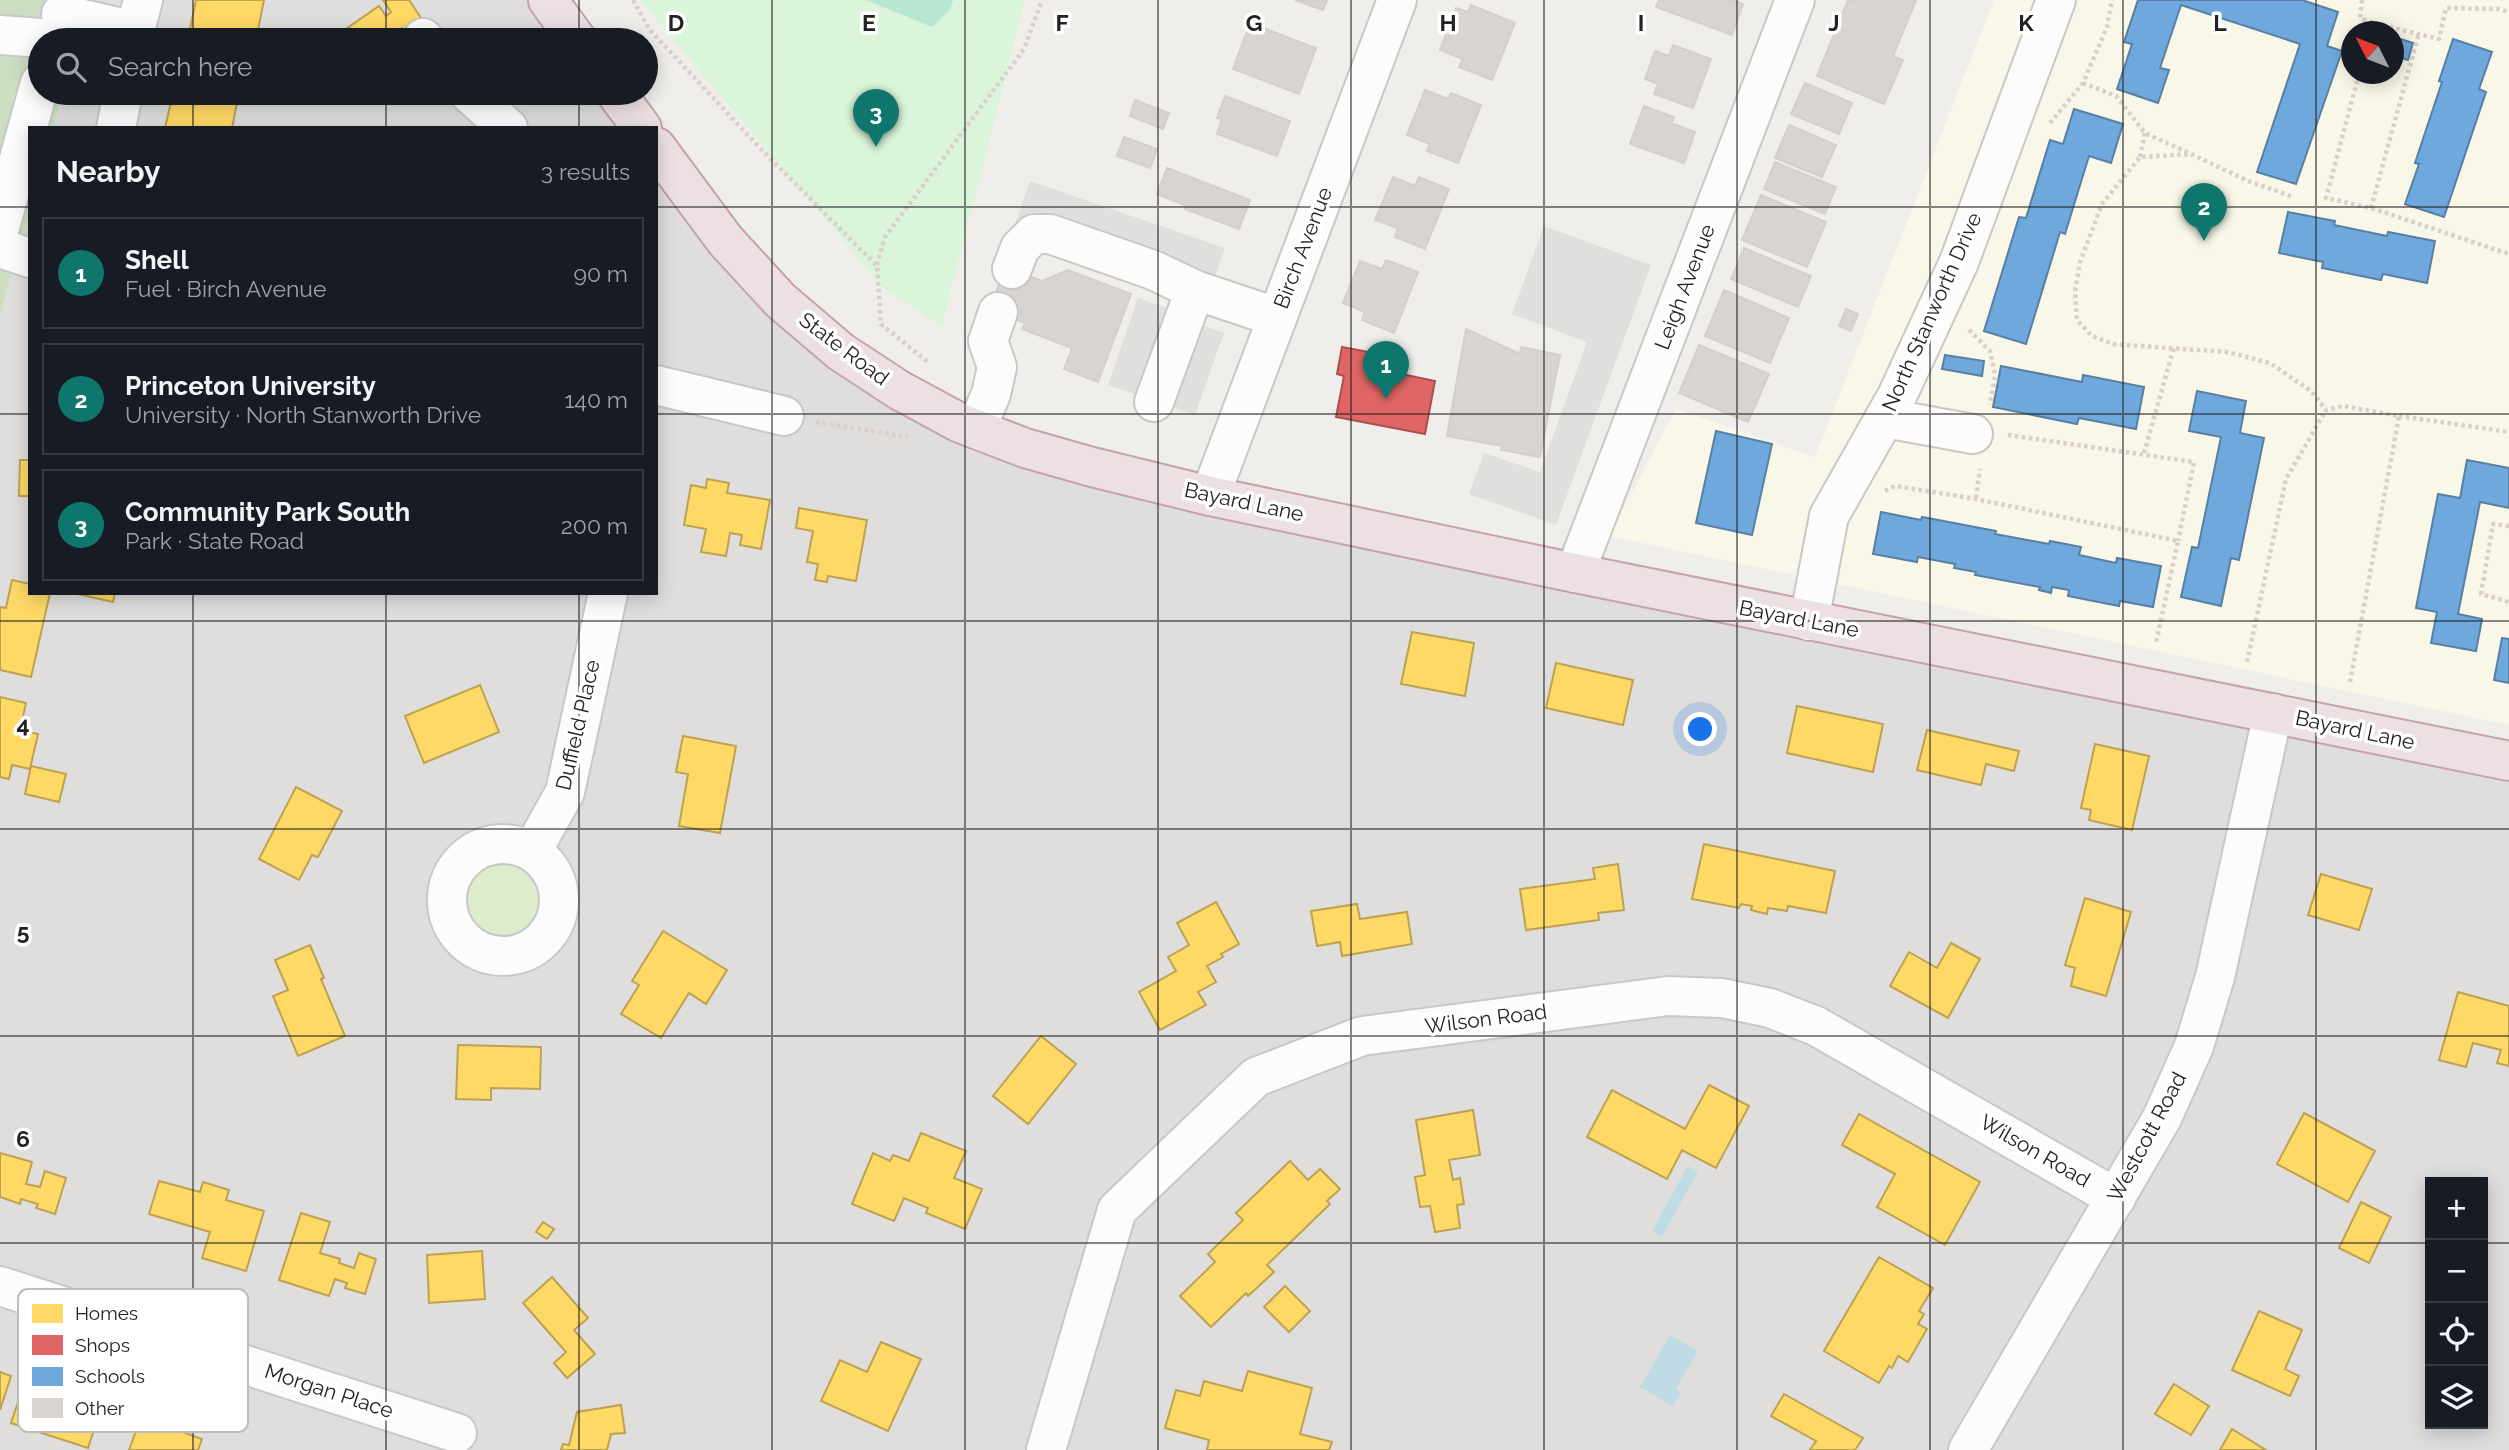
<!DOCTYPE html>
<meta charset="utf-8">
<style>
:root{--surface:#171b24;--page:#20242c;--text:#f1f3f6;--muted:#9ea1a6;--line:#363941;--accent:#0f766e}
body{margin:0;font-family:Raleway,sans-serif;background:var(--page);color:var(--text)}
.controls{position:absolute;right:21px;bottom:21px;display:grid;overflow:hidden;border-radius:0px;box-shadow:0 4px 18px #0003}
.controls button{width:63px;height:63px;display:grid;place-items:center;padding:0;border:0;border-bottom:2px solid var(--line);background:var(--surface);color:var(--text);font:35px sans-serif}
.compass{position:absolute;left:2341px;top:21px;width:63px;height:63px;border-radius:50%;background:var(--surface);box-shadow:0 4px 18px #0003;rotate:312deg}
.you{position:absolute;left:1701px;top:730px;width:24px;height:24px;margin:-18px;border:5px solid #fff;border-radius:50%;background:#1a73e8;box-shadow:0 0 0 10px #1a73e833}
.badge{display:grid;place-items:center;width:46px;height:46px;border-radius:50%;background:var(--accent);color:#fff;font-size:23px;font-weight:700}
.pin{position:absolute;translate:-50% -58px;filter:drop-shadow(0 2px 4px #0008)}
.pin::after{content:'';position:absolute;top:37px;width:24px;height:21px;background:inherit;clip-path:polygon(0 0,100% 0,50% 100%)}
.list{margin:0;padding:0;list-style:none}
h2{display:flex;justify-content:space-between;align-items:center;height:91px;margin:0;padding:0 28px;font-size:30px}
h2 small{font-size:23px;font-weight:400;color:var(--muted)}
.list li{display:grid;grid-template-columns:46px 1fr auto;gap:21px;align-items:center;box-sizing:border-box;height:112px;margin:0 14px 14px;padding:0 14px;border:2px solid var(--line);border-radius:0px}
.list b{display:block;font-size:26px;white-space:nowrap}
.list p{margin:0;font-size:23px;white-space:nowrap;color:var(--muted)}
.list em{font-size:23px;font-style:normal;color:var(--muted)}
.icon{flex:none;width:38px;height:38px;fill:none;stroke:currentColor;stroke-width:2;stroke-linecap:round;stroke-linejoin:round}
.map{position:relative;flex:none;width:2509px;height:1450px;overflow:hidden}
.search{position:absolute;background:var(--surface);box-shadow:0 4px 18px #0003;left:28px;top:28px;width:630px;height:77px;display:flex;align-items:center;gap:18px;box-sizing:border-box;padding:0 24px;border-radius:38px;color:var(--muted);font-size:26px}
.panel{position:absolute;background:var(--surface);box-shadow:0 4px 18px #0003;left:28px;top:126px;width:630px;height:469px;border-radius:0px}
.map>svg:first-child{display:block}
.residential{fill:#dfdedc;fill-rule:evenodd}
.education{fill:#f8f7e8;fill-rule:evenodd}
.grass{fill:#ddeccb}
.forest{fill:#cbdec1}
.park{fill:#daf5da}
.pitch{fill:#b7e6d2}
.parking{fill:#e0dfde}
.water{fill:#bfdbe3}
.homes{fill:#ffd966;stroke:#bda252;stroke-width:2}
.shops{fill:#e06666;stroke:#a75252;stroke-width:2}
.schools{fill:#6fa8dc;stroke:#5880a4;stroke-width:2}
.building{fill:#d7d4d2;stroke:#d3d0cc;stroke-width:2}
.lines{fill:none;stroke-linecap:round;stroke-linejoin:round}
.minor-casing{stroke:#c9c8c7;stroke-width:42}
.highway-casing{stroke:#c5a2ac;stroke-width:42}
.path{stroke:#dccecd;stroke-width:4.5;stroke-dasharray:3.5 3.5;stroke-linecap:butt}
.minor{stroke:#fdfcfc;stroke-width:38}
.highway{stroke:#ece0e2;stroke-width:38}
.grid{fill:none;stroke:#222;stroke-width:2;stroke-opacity:0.55}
.labels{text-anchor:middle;stroke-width:7;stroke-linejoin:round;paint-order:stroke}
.street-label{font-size:21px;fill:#222;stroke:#fff}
.key{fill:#fff;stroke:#bdbdbd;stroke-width:2}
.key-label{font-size:19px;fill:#222}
.grid-label{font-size:23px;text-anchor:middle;font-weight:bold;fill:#222;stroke:#fff;stroke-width:7;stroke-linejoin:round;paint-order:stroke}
</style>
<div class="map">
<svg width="2509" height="1450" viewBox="0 0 2509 1450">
<rect width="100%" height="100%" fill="#f0eeeb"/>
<g class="residential">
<path d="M89,0H548L577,40H78Z"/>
<path d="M63,93H616L642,128H53Z"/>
<path d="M656,147L725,240L960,423L2509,762V1450H0V315L30,210V593H656ZM2430,1182H2483V1424H2430Z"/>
</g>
<path class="education" d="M1994,0H2509V725L1609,536L1676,409L1815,457ZM2352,32H2394V74H2352Z"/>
<circle class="grass" cx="501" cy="901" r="37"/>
<path class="forest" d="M0,0H89L78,40H40V93H63L53,128H30V210L0,315Z"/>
<path class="park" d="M640,0H1025L942,326L885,290Z"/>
<path class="pitch" d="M866,0H953L950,10L932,27Z"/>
<g class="parking">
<path d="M1030,181L1225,248L1198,324L1224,333L1195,415L1108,385L1138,298L1167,308L1173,293L1011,236Z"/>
<path d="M1544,226L1651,265L1556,525L1469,494L1484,453L1540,472L1587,342L1512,314Z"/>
</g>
<g class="water">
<path d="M1688,1166L1698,1172L1662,1236L1652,1231Z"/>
<path d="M1670,1335L1698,1351L1676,1389L1681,1393L1673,1406L1640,1387Z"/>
</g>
<g class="homes">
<path d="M196,0H264L256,40L190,29Z"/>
<path d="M383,0H409L423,21L406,33L402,28L397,31L403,40H334L333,38L379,6L386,16L391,12Z"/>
<path d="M173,93H239L232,128H165Z"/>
<path d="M20,460H30V496H19Z"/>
<path d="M707,479L729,483L727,493L770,500L761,549L740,545L742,535L730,533L726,556L701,552L706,529L684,525L691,485L706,488Z"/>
<path d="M799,508L867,520L856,581L828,576L827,582L815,580L818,564L807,562L813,531L796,528Z"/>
<path d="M12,580L30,584V593H50L31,677L0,670V607L6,608Z"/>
<path d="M73,593H115L113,602Z"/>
<path d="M1412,632L1474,643L1465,696L1401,684Z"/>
<path d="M1556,663L1633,680L1623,725L1546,708Z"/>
<path d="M480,685L499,732L424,763L405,716Z"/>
<path d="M0,697L26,703L20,730L38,734L30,769L12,765L9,779L0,777Z"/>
<path d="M1797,706L1883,724L1873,772L1787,753Z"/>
<path d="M1927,730L2019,751L2014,771L1986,764L1981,785L1917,770Z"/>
<path d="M683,736L736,746L720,833L679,826L688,774L676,772Z"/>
<path d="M2095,744L2149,756L2132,830L2089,820L2091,810L2081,808Z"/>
<path d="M31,766L66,774L59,802L25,794Z"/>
<path d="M296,787L342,811L318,857L312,855L299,880L259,859Z"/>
<path d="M1704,844L1835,871L1826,913L1788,906L1787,911L1768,908L1767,914L1751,910L1752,906L1741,904L1739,908L1692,899Z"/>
<path d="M1618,864L1624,910L1598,913L1599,920L1526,930L1520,889L1595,879L1593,868Z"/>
<path d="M2321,874L2372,889L2359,930L2308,915Z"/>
<path d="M2085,898L2131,912L2106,996L2071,986L2075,968L2065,965Z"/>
<path d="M1216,902L1239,944L1221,954L1223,957L1207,966L1216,982L1198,992L1206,1005L1160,1030L1139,992L1176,971L1168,957L1189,945L1177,923Z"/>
<path d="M1357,904L1360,919L1407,912L1412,944L1342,956L1340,942L1317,946L1311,911Z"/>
<path d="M663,931L727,970L706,1004L689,993L661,1038L621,1014L639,985L632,981Z"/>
<path d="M1951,943L1980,959L1948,1018L1890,986L1909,952L1937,968Z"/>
<path d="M310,945L324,978L321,979L345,1036L298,1056L273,996L288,990L275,960Z"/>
<path d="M2458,992L2509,1006V1066L2497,1063L2501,1050L2473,1043L2466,1067L2439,1060Z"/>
<path d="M1041,1036L1076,1064L1028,1124L993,1096Z"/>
<path d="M458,1045L541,1047L540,1089L491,1088V1100L456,1099Z"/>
<path d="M1709,1085L1749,1106L1716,1168L1682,1150L1667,1179L1587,1137L1612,1090L1685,1129Z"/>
<path d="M1473,1110L1480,1155L1449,1160L1453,1180L1460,1178L1464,1204L1457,1205L1460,1228L1435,1232L1430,1206L1420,1207L1415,1177L1425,1175L1416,1120Z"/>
<path d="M2304,1113L2375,1151L2348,1202L2277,1164Z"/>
<path d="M1859,1114L1980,1182L1945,1245L1877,1207L1895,1174L1842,1145Z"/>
<path d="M921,1133L966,1151L954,1178L982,1189L965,1229L926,1213L928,1208L904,1198L894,1221L852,1204L873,1153L890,1161L893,1155L909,1161Z"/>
<path d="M0,1153L32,1162L26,1184L40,1187L45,1171L66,1178L55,1214L36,1208L38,1204L21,1199L20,1204L0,1197Z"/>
<path d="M1290,1161L1308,1180L1320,1169L1340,1189L1327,1201L1330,1204L1267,1265L1274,1272L1248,1296L1246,1293L1211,1327L1180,1296L1215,1262L1208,1254L1243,1220L1236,1213Z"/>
<path d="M159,1181L200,1192L203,1182L229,1190L226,1200L264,1211L246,1271L202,1258L210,1232L149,1214Z"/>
<path d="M2361,1202L2391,1217L2369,1263L2339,1248Z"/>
<path d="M301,1213L330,1222L320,1253L340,1259L339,1263L354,1268L359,1253L376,1259L365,1294L345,1288L347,1283L335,1279L329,1296L279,1280Z"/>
<path d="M543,1222L554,1229L547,1239L536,1232Z"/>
<path d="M482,1251L485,1299L429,1303L427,1255Z"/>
<path d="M1879,1257L1933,1288L1919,1311L1924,1314L1918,1324L1927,1329L1908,1362L1898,1356L1892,1368L1889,1366L1879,1383L1824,1351Z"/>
<path d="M552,1277L588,1318L574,1330L595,1354L567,1378L554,1363L566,1352L523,1303Z"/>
<path d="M1285,1286L1310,1311L1289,1332L1264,1307Z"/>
<path d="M2259,1311L2302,1330L2285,1369L2299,1376L2290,1396L2232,1370Z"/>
<path d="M881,1342L921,1359L888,1431L821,1401L840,1360L867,1372Z"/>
<path d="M1248,1371L1312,1388L1300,1434L1332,1442L1329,1450H1207L1209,1440L1165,1428L1176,1390L1200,1396L1204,1381L1242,1391Z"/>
<path d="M0,1372L11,1376L0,1410Z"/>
<path d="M2174,1384L2209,1406L2191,1435L2155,1414Z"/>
<path d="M40,1386L102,1405L88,1448L11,1423L22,1390L37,1395Z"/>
<path d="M1784,1394L1863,1438L1855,1450H1810L1816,1441L1771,1416Z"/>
<path d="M621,1405L625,1433L611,1434L607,1450H561L563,1444L569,1445L577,1412Z"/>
<path d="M141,1417L202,1439L198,1450H129Z"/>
<path d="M2232,1429L2266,1450H2220Z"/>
</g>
<path class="shops" d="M1342,347L1395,357L1392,372L1435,381L1425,434L1336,417L1344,376L1337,374Z"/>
<g class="schools">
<path d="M2138,0H2302L2338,12L2327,46L2342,51L2296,184L2257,172L2300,44L2181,5L2160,68L2169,70L2158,103L2117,89L2132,44L2124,42Z"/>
<path d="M2394,37L2413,43L2408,60L2394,56Z"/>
<path d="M2453,39L2492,52L2479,89L2486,92L2444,217L2405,204L2419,164L2415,163L2442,82L2439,81Z"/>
<path d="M2074,109L2123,124L2111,163L2089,156L2065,234L2060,232L2026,344L1984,331L2019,217L2026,218L2050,140L2063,144Z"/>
<path d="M2288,212L2335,221L2334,225L2387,236L2388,232L2435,241L2427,283L2383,274L2381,280L2322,268L2323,262L2279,253Z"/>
<path d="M1945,355L1984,361L1982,376L1942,369Z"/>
<path d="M2001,366L2082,382L2083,375L2144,387L2136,429L2079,418L2077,424L1993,407Z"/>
<path d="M2197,391L2246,401L2240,433L2264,438L2239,560L2231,558L2221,606L2181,597L2192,547L2198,548L2221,437L2189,431Z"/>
<path d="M1716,431L1772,444L1752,535L1696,523Z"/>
<path d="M2467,460L2509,468V508L2480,502L2458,614L2482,619L2476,651L2431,643L2437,612L2416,608L2438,494L2460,498Z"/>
<path d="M1881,512L1921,520L1922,517L1996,531L1995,534L2049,544L2050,541L2081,547L2079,555L2116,563L2117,558L2161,566L2153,607L2120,601L2119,606L2068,596L2069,590L2052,587L2051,593L2039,590L2040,587L1975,575L1976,572L1954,568L1955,564L1918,557L1917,562L1873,554Z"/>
<path d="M2502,638L2509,639V683L2494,680Z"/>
</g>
<g class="building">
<path d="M1295,0H1327L1323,10Z"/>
<path d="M1659,0H1733L1743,4L1732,35L1656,7Z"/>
<path d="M1848,0H1916L1893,56L1903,60L1884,104L1817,76Z"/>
<path d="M1471,5L1515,23L1492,80L1459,67L1463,59L1440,50L1456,8L1468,12Z"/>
<path d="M1250,23L1316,48L1299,94L1233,69Z"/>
<path d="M1673,45L1711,59L1693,108L1654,94L1658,84L1645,79L1655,51L1669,56Z"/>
<path d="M1805,83L1852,103L1839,134L1791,114Z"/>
<path d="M1425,90L1448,99L1451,93L1481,105L1458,163L1427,151L1430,144L1407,135Z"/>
<path d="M1225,96L1290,121L1277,156L1217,134L1222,119L1217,118Z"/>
<path d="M1135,100L1169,113L1163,129L1130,116Z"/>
<path d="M1644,106L1674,117L1671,123L1695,132L1684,163L1630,144Z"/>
<path d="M1789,125L1836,145L1822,177L1775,158Z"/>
<path d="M1124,137L1157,149L1150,168L1117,156Z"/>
<path d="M1775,162L1836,187L1825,214L1764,189Z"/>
<path d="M1167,168L1250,200L1239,229L1185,209L1187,206L1157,194Z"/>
<path d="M1393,177L1415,186L1419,177L1449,189L1425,249L1395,237L1398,228L1375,220Z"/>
<path d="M1761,195L1826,222L1807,267L1742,240Z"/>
<path d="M1744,248L1811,276L1798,307L1731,279Z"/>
<path d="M1386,260L1418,272L1394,333L1362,320L1365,312L1343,303L1360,261L1382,269Z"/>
<path d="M1006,267L1042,281L1068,270L1131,294L1098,382L1064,369L1072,348L1022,329L1025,323L989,309Z"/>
<path d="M1724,290L1789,318L1770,363L1705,336Z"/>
<path d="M1846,309L1858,314L1851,331L1839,326Z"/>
<path d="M1466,329L1520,354L1521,347L1560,355L1540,457L1501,450L1502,446L1447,436Z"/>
<path d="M1699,345L1769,374L1748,422L1679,393Z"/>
</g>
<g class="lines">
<g class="minor-casing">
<g id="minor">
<path d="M61,14L135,31L143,0"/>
<path d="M0,35L54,39"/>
<path d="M423,38L425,40"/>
<path d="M469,93L508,128"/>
<path d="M116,128L123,93"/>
<path d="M0,227L40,83"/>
<path d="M0,248L30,258"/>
<path d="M1012,269L1020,248L1034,234H1050L1153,270L1195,290"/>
<path d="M656,385L784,416"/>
<path d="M1154,402L1195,290L1276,317"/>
<path d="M1885,418L1973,434"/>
<path d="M976,429L991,394L997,367L988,341L998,312"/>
<path d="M1210,496L1397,0"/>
<path d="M1575,573L1795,0"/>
<path d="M1809,621L1829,516L1897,396L1959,262L2056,0"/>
<circle cx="503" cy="900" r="56"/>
<path d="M532,851L565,792L608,593"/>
<path d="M0,1286L457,1433"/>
<path d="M1046,1450L1117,1210L1256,1077L1362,1036L1668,996L1722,998L1770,1008L1816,1026L2116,1198"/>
<path d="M1968,1450L2162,1118L2194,1046L2215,977L2273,713"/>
</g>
</g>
<g class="highway-casing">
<g id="highway">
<path d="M548,0L577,40"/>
<path d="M616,93L642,128"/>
<path d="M656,147L725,240L780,300L841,352L899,390L960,423L1025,448L1092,467L1210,496L1575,573L2509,761"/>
</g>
</g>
<g class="path">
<path d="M633,0L650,30L760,148L877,266L881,324L929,363"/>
<path d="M2362,0L2360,18L2373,23L2439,39L2446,8L2499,9L2509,12"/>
<path d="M2359,74L2326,198L2371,208L2509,254"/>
<path d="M2083,83L2116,96L2145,133L2191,154"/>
<path d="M2050,123L2083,83L2107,27L2112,0"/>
<path d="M2140,157L2145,133"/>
<path d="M2291,196L2248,181L2191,154L2140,157L2102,204L2080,262L2075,292L2077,320L2092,336L2113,344L2227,352L2270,363L2311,391L2326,410L2343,406L2399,416L2350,682"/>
<path d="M2371,208L2419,33"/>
<path d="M877,265L885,237L1024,49L1042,0"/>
<path d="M1969,330L1990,351L1995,375L1990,405"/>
<path d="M2399,416L2509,432"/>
<path d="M816,422L908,437"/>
<path d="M2008,435L2194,462L2178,541"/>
<path d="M2144,453L2174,347"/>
<path d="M1885,491L1895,486L1976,499L2178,541L2156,643"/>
<path d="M1976,498L1980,469"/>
<path d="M2509,526L2493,524L2481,594L2509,602"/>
<path d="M2247,662L2286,479L2326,410"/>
</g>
<use href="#minor" class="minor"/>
<use href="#highway" class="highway"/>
</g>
<path class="grid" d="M193,0V40M386,0V40M579,0V40M772,0V1450M965,0V1450M1158,0V1450M1351,0V1450M1544,0V1450M1737,0V1450M1930,0V1450M2123,0V1450M2316,0V1450M193,93V128M386,93V128M579,93V128M0,207H30M656,207H2509M0,414H30M656,414H2509M193,593V1450M386,593V1450M579,593V1450M0,621H2509M0,829H2509M0,1036H2509M0,1243H2430M2483,1243H2509"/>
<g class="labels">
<g class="street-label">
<text transform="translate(1303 248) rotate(-69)" y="7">Birch Avenue</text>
<text transform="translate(1685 287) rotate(-69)" y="7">Leigh Avenue</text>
<text transform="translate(1932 312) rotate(-66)" y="7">North Stanworth Drive</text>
<text transform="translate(844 349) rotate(37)" y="7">State Road</text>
<text transform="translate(1244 502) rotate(12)" y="7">Bayard Lane</text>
<text transform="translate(1799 619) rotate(11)" y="7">Bayard Lane</text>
<text transform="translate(578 725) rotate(-77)" y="7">Duffield Place</text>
<text transform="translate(2355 730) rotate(12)" y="7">Bayard Lane</text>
<text transform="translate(1486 1019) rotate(-7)" y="7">Wilson Road</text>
<text transform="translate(2147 1137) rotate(-62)" y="7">Westcott Road</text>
<text transform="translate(2035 1151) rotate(30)" y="7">Wilson Road</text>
<text transform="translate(329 1391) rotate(18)" y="7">Morgan Place</text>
</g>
</g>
<rect x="18" y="1289" width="230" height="143" rx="10" class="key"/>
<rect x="32" y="1304" width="31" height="19" fill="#ffd966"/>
<rect x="32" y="1335" width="31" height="20" fill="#e06666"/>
<rect x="32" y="1367" width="31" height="19" fill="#6fa8dc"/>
<rect x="32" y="1398" width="31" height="20" fill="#d7d4d2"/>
<g class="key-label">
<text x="75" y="1320">Homes</text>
<text x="75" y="1352">Shops</text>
<text x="75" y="1383">Schools</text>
<text x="75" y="1415">Other</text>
</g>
<g class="grid-label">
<text x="676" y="31">D</text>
<text x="869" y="31">E</text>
<text x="1062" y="31">F</text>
<text x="1254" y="31">G</text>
<text x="1448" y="31">H</text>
<text x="1641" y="31">I</text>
<text x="1834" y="31">J</text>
<text x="2026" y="31">K</text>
<text x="2220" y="31">L</text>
<text x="23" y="733">4</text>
<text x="23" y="940">5</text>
<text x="23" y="1147">6</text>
</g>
</svg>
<div class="controls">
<button>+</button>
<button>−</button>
<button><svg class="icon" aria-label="locate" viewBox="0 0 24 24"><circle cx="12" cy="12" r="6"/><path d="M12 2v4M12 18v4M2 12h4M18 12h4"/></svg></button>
<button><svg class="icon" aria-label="layers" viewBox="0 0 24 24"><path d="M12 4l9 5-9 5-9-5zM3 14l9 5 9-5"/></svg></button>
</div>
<svg class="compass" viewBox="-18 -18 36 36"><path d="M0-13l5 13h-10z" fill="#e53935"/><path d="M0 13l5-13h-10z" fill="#9ea1a6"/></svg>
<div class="you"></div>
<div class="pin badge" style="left:1386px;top:399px">1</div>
<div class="pin badge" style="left:2204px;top:241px">2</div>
<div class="pin badge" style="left:876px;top:147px">3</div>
<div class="search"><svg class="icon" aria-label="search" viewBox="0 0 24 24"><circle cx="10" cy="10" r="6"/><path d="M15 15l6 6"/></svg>Search here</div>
<section class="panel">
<h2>Nearby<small>3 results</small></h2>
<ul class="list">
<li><span class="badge">1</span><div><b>Shell</b><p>Fuel · Birch Avenue</p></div><em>90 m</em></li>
<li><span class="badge">2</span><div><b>Princeton University</b><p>University · North Stanworth Drive</p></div><em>140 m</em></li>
<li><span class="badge">3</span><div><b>Community Park South</b><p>Park · State Road</p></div><em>200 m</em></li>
</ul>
</section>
</div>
